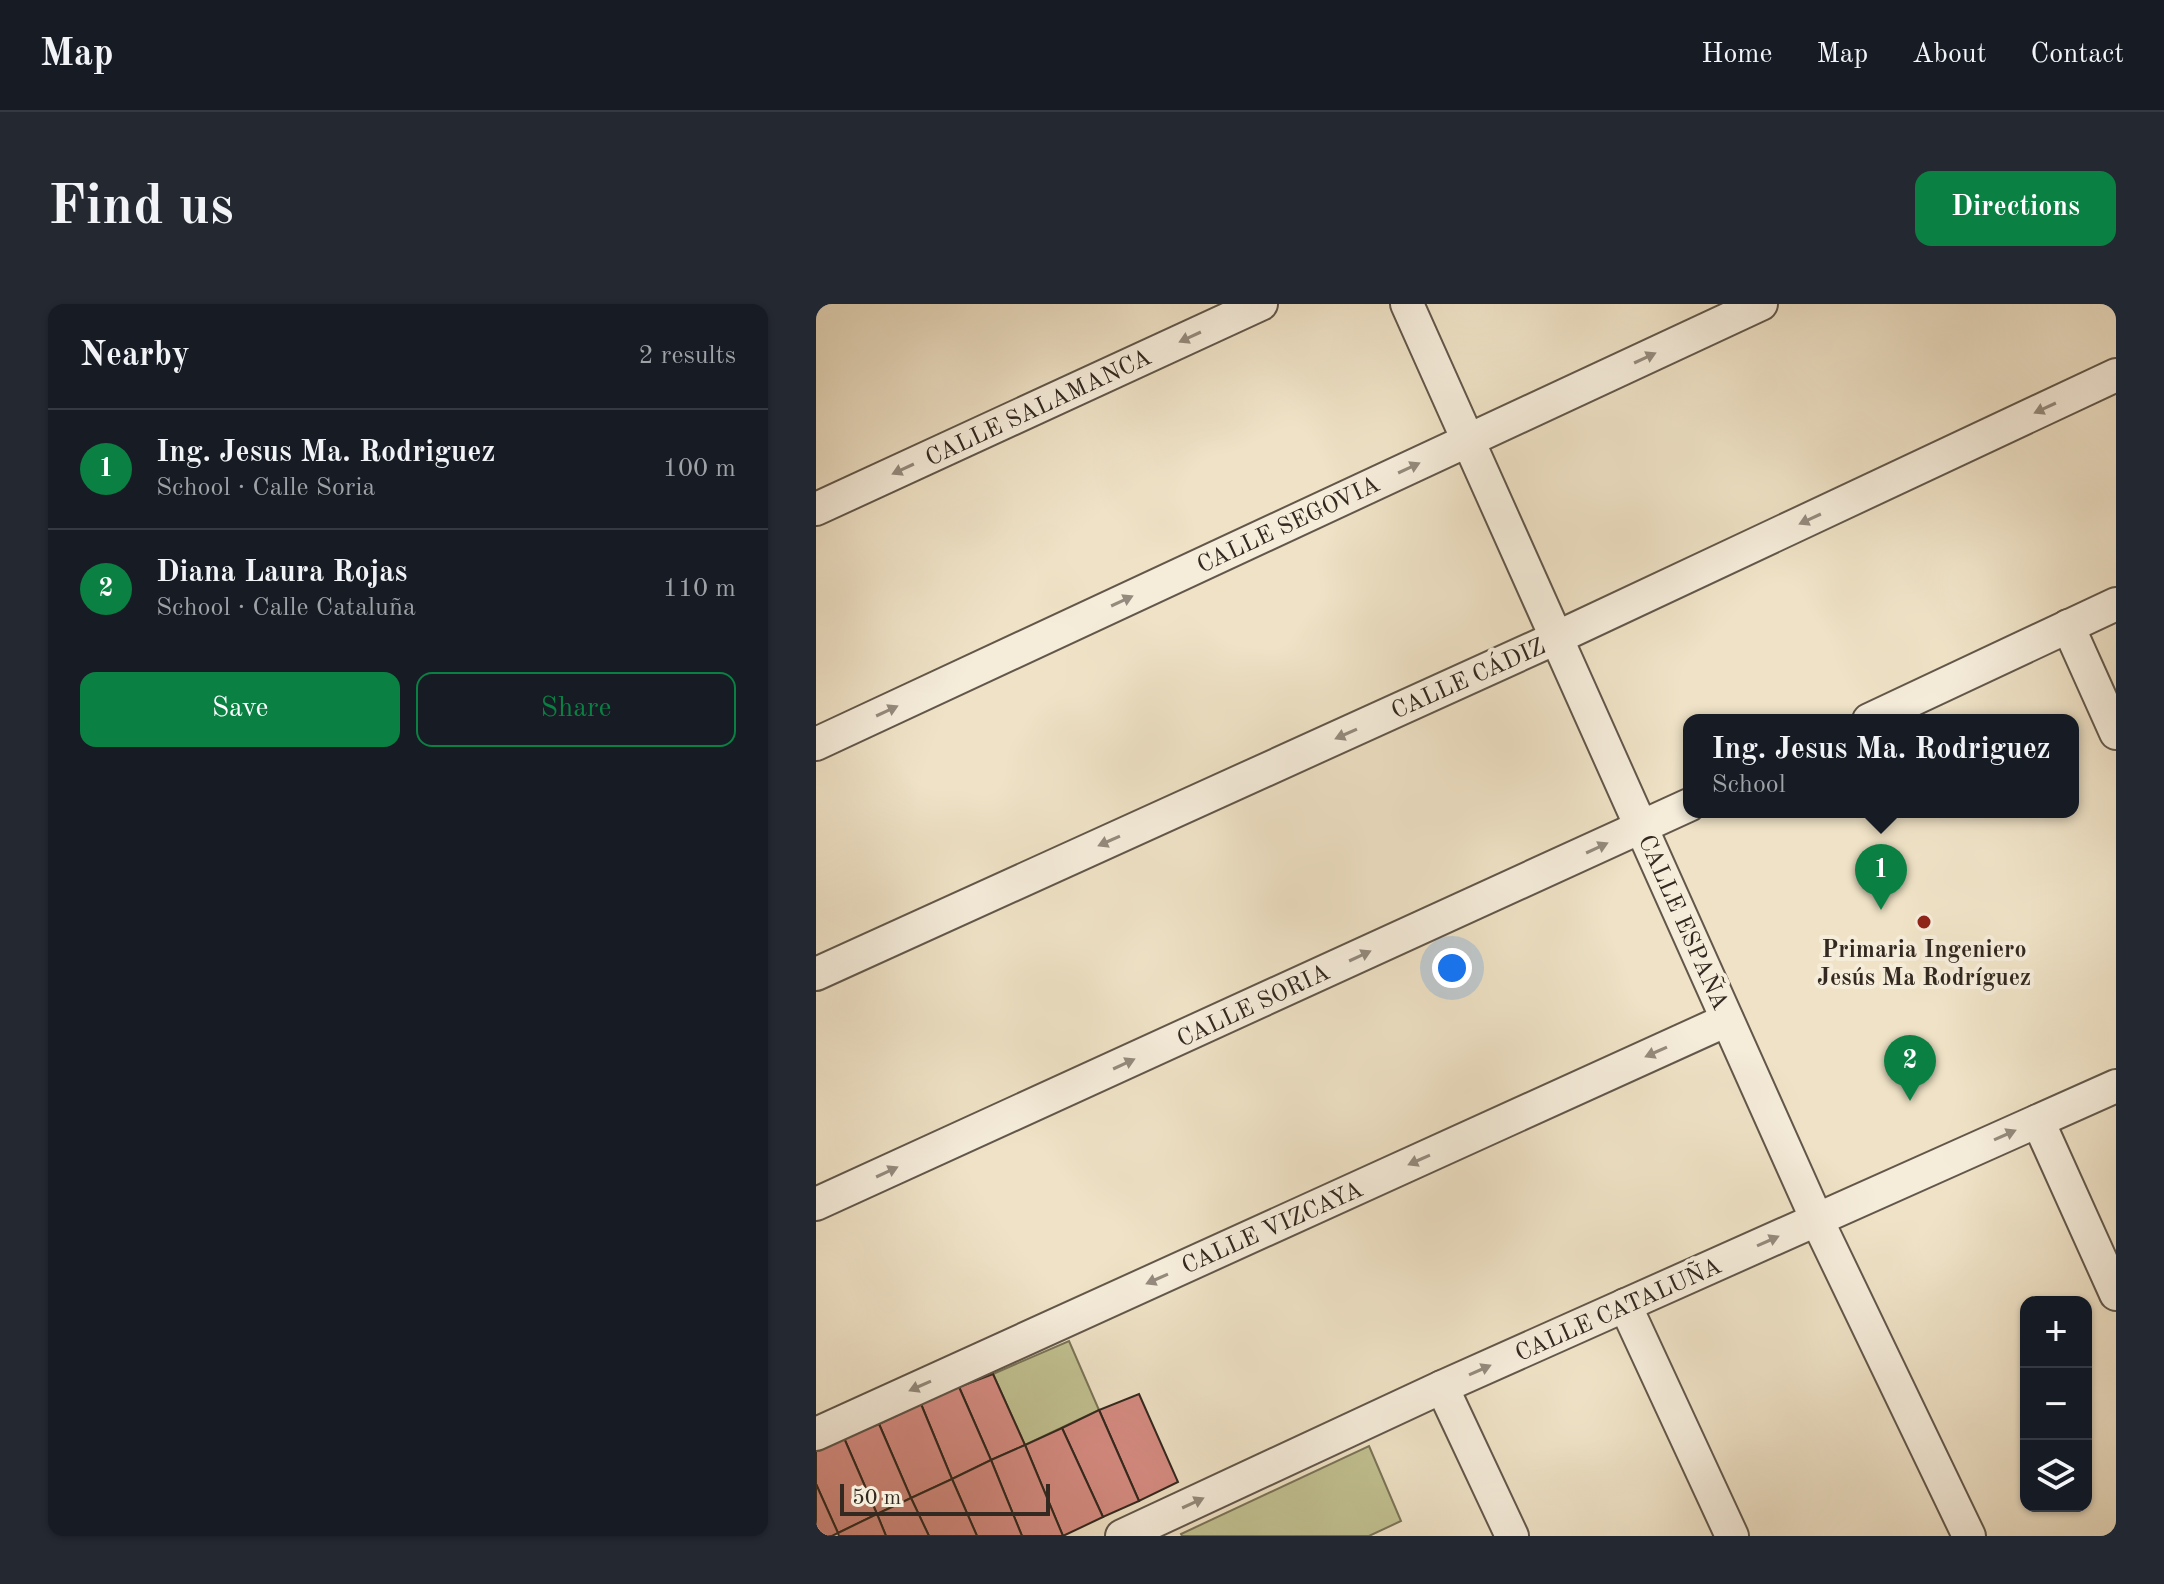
<!DOCTYPE html>
<meta charset="utf-8">
<style>
:root{--surface:#171b24;--page:#242831;--text:#f1f3f6;--muted:#9ea1a6;--line:#363941;--accent:#0b8043}
body{margin:0;font-family:"Old Standard TT",serif;background:var(--page);color:var(--text)}
.controls{position:absolute;right:24px;bottom:24px;display:grid;overflow:hidden;border-radius:16px;box-shadow:0 2px 6px #0004}
.controls button{width:72px;height:72px;display:grid;place-items:center;padding:0;border:0;border-bottom:2px solid var(--line);background:var(--surface);color:var(--text);font:40px sans-serif}
.scale{position:absolute;left:24px;bottom:20px;width:210px;box-sizing:border-box;padding-left:8px;border:4px solid #332920;border-top:0;font-size:22px;line-height:28px;white-space:nowrap;color:#332920;-webkit-text-stroke:6px #f5ecda;paint-order:stroke}
.you{position:absolute;left:636px;top:664px;width:28px;height:28px;margin:-20px;border:6px solid #fff;border-radius:50%;background:#1a73e8;box-shadow:0 0 0 12px #1a73e833}
.badge{display:grid;place-items:center;width:52px;height:52px;border-radius:50%;background:var(--accent);color:#fff;font-size:26px;font-weight:700}
.pin{position:absolute;translate:-50% -66px;filter:drop-shadow(0 2px 4px #0008)}
.pin::after{content:'';position:absolute;top:42px;width:28px;height:24px;background:inherit;clip-path:polygon(0 0,100% 0,50% 100%)}
.popup{position:absolute;left:867px;top:410px;width:396px;height:104px;box-sizing:border-box;display:grid;place-content:center;border-radius:16px;background:var(--surface);filter:drop-shadow(0 2px 6px #0005);font-size:26px;white-space:nowrap;color:var(--muted)}
.popup b{font-size:30px;color:var(--text)}
.popup::after{content:'';position:absolute;left:50%;top:100%;margin-left:-16px;border:16px solid transparent;border-top-color:var(--surface)}
.list{margin:0;padding:0;list-style:none}
h2{display:flex;justify-content:space-between;align-items:center;height:104px;margin:0;padding:0 32px;font-size:34px}
h2 small{font-size:26px;font-weight:400;color:var(--muted)}
.list li{display:grid;grid-template-columns:52px 1fr auto;gap:24px;align-items:center;box-sizing:border-box;height:120px;padding:0 32px;border-top:2px solid var(--line)}
.list b{display:block;font-size:30px;white-space:nowrap}
.list p{margin:0;font-size:26px;white-space:nowrap;color:var(--muted)}
.list em{font-size:26px;font-style:normal;color:var(--muted)}
.actions{display:flex;gap:16px;padding:24px 32px}
.actions a{flex:1;padding:18px 0;border:2px solid var(--accent);border-radius:16px;text-align:center;font-size:28px;color:var(--accent)}
.actions .main{background:var(--accent);color:#fff}
.icon{flex:none;width:44px;height:44px;fill:none;stroke:currentColor;stroke-width:2;stroke-linecap:round;stroke-linejoin:round}
.map{position:relative;flex:none;width:1300px;height:1232px;overflow:hidden;border-radius:16px}
header{display:flex;align-items:center;gap:48px;box-sizing:border-box;height:112px;padding:0 40px;background:var(--surface);border-bottom:2px solid var(--line)}
header strong{font-size:38px}
nav{display:flex;gap:44px;margin-inline-start:auto;font-size:28px}
.intro{display:flex;align-items:center;justify-content:space-between;box-sizing:border-box;height:192px;padding:0 48px}
h1{margin:0;font-size:56px}
.button{padding:20px 36px;border-radius:16px;background:var(--accent);color:#fff;font-size:28px;font-weight:700}
main{display:flex;gap:48px;padding:0 48px}
aside{flex:1;background:var(--surface);border-radius:16px;box-shadow:0 2px 6px #0004}
.map>svg:first-child{display:block}
.green{fill:#c1c090;stroke:#7a7458;stroke-width:2}
.building{fill:#d68d83;stroke:#332920;stroke-width:2}
.lines{fill:none;stroke-linecap:round;stroke-linejoin:round}
.minor-casing{stroke:#62574a;stroke-width:36}
.minor{stroke:#f5ecda;stroke-width:32}
.oneway{fill:#948a7d}
.poi-dot{fill:#8f2418;stroke:#f5ecda;stroke-width:3}
.labels{text-anchor:middle;stroke-width:8;stroke-linejoin:round;paint-order:stroke}
.street-label{font-size:24px;fill:#332920;stroke:#f5ecda}
.poi-label{font-size:24px;font-weight:bold;fill:#332920;stroke:#f5ecda}
</style>
<header>
<strong>Map</strong>
<nav><a>Home</a><a>Map</a><a>About</a><a>Contact</a></nav>
</header>
<div class="intro"><h1>Find us</h1><a class="button">Directions</a></div>
<main>
<aside>
<h2>Nearby<small>2 results</small></h2>
<ul class="list">
<li><span class="badge">1</span><div><b>Ing. Jesus Ma. Rodriguez</b><p>School · Calle Soria</p></div><em>100 m</em></li>
<li><span class="badge">2</span><div><b>Diana Laura Rojas</b><p>School · Calle Cataluña</p></div><em>110 m</em></li>
</ul>
<div class="actions"><a class="main">Save</a><a>Share</a></div>
</aside>
<div class="map">
<svg width="1300" height="1232" viewBox="0 0 1300 1232">
<rect width="100%" height="100%" fill="#efe2c6"/>
<filter id="stains"><feTurbulence type="fractalNoise" baseFrequency=".0025" numOctaves="4"/><feColorMatrix values="0 0 0 0 .2 0 0 0 0 .09 0 0 0 0 .02 0 0 0 .5 -.17"/></filter>
<radialGradient id="worn" r=".72"><stop offset=".6" stop-color="#630" stop-opacity="0"/><stop offset="1" stop-color="#630" stop-opacity=".3"/></radialGradient>
<g class="green">
<path d="M253,1037L283,1106L209,1141L177,1070Z"/>
<path d="M553,1142L585,1217L553,1232H366L365,1230Z"/>
</g>
<g class="building">
<path d="M177,1070L209,1141L175,1156L143,1083Z"/>
<path d="M143,1083L175,1156L136,1175L105,1100Z"/>
<path d="M323,1090L362,1178L323,1197L283,1106Z"/>
<path d="M105,1100L136,1175L95,1194L63,1120Z"/>
<path d="M283,1106L323,1197L287,1213L246,1124Z"/>
<path d="M63,1120L95,1194L61,1210L28,1134Z"/>
<path d="M246,1124L287,1213L247,1232L209,1141Z"/>
<path d="M28,1134L61,1210L22,1229L0,1180V1146Z"/>
<path d="M209,1141L247,1232H206L175,1156Z"/>
<path d="M175,1156L206,1232H161L136,1175Z"/>
<path d="M136,1175L161,1232H113L95,1194Z"/>
<path d="M0,1180L22,1229L16,1232H0Z"/>
<path d="M95,1194L113,1232H70L61,1210Z"/>
<path d="M61,1210L70,1232H23L22,1229Z"/>
</g>
<g class="lines">
<g class="minor-casing">
<g id="minor">
<path d="M591,0L1001,916L1153,1232"/>
<path d="M0,205L445,0"/>
<path d="M1252,322L1300,429"/>
<path d="M1053,416L1300,300"/>
<path d="M0,440L945,0"/>
<path d="M0,670L740,334L1300,71"/>
<path d="M1222,817L1300,990"/>
<path d="M0,900L873,501"/>
<path d="M809,1001L916,1232"/>
<path d="M626,1083L696,1232"/>
<path d="M0,1130L911,716"/>
<path d="M306,1232L626,1083L1300,782"/>
</g>
</g>
<use href="#minor" class="minor"/>
</g>
<defs><path id="oneway-solid" d="M-6-.8H1V-3.2L6.5 0L1 3.2V.8H-6Z" transform="scale(2)"/></defs>
<g class="oneway">
<use href="#oneway-solid" transform="translate(374 33) rotate(155)"/>
<use href="#oneway-solid" transform="translate(829 54) rotate(-25)"/>
<use href="#oneway-solid" transform="translate(1229 104) rotate(155)"/>
<use href="#oneway-solid" transform="translate(593 164) rotate(-25)"/>
<use href="#oneway-solid" transform="translate(87 165) rotate(155)"/>
<use href="#oneway-solid" transform="translate(994 215) rotate(155)"/>
<use href="#oneway-solid" transform="translate(306 297) rotate(-25)"/>
<use href="#oneway-solid" transform="translate(71 407) rotate(-25)"/>
<use href="#oneway-solid" transform="translate(530 430) rotate(156)"/>
<use href="#oneway-solid" transform="translate(293 537) rotate(156)"/>
<use href="#oneway-solid" transform="translate(781 544) rotate(-25)"/>
<use href="#oneway-solid" transform="translate(544 652) rotate(-25)"/>
<use href="#oneway-solid" transform="translate(840 748) rotate(156)"/>
<use href="#oneway-solid" transform="translate(308 760) rotate(-25)"/>
<use href="#oneway-solid" transform="translate(1189 831) rotate(-24)"/>
<use href="#oneway-solid" transform="translate(603 856) rotate(156)"/>
<use href="#oneway-solid" transform="translate(71 868) rotate(-25)"/>
<use href="#oneway-solid" transform="translate(952 937) rotate(-24)"/>
<use href="#oneway-solid" transform="translate(341 975) rotate(156)"/>
<use href="#oneway-solid" transform="translate(664 1066) rotate(-24)"/>
<use href="#oneway-solid" transform="translate(104 1082) rotate(156)"/>
<use href="#oneway-solid" transform="translate(377 1199) rotate(-25)"/>
</g>
<circle class="poi-dot" cx="1108" cy="618" r="8"/>
<g class="labels">
<g class="street-label">
<text transform="translate(222 103) rotate(-25)" y="8">CALLE SALAMANCA</text>
<text transform="translate(472 220) rotate(-25)" y="8">CALLE SEGOVIA</text>
<text transform="translate(652 374) rotate(-24)" y="8">CALLE CÁDIZ</text>
<text transform="translate(868 618) rotate(66)" y="8">CALLE ESPAÑA</text>
<text transform="translate(437 701) rotate(-25)" y="8">CALLE SORIA</text>
<text transform="translate(456 923) rotate(-24)" y="8">CALLE VIZCAYA</text>
<text transform="translate(802 1005) rotate(-24)" y="8">CALLE CATALUÑA</text>
</g>
<g class="poi-label">
<text x="1108" y="653">Primaria Ingeniero<tspan x="1108" dy="28">Jesús Ma Rodríguez</tspan></text>
</g>
</g>
<rect width="100%" height="100%" filter="url(#stains)"/>
<rect width="100%" height="100%" fill="url(#worn)"/>
</svg>
<div class="controls">
<button>+</button>
<button>−</button>
<button><svg class="icon" aria-label="layers" viewBox="0 0 24 24"><path d="M12 4l9 5-9 5-9-5zM3 14l9 5 9-5"/></svg></button>
</div>
<div class="scale">50 m</div>
<div class="you"></div>
<div class="pin badge" style="left:1065px;top:606px">1</div>
<div class="popup"><b>Ing. Jesus Ma. Rodriguez</b>School</div>
<div class="pin badge" style="left:1094px;top:797px">2</div>
</div>
</main>
